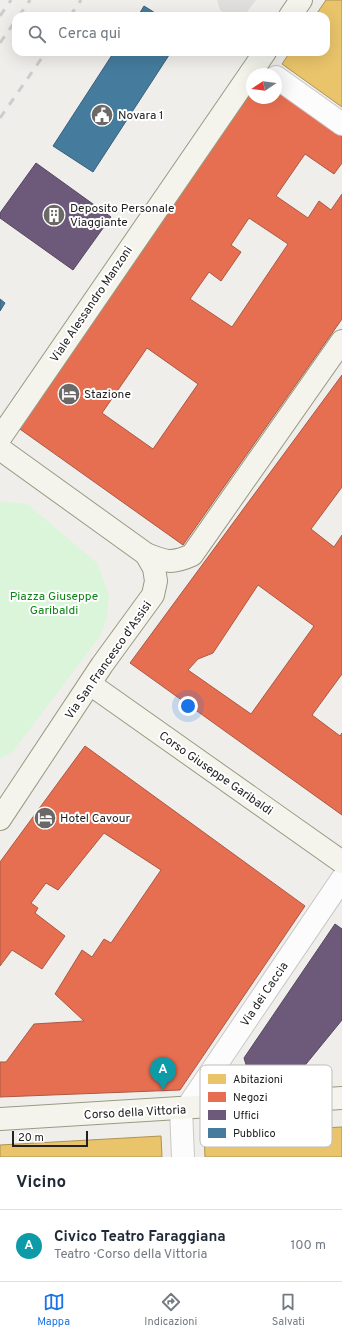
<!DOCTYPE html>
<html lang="it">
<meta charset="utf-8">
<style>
:root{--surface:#fff;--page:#f6f6f7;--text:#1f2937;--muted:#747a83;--line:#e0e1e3;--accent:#1a73e8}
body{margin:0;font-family:Overpass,sans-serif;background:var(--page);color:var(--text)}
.compass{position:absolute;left:246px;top:68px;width:36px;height:36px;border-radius:50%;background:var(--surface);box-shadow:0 4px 16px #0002;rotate:257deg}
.scale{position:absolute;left:12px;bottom:10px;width:76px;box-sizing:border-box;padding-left:4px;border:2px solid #222;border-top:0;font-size:11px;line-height:14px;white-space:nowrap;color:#222;-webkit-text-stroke:3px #fff;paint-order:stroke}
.you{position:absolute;left:188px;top:706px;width:14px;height:14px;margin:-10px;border:3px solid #fff;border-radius:50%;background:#1a73e8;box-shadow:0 0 0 6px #1a73e833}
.badge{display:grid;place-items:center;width:26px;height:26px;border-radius:50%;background:var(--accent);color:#fff;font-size:13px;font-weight:700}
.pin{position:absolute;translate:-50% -33px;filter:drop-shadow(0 1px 2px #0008)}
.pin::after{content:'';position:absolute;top:21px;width:14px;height:12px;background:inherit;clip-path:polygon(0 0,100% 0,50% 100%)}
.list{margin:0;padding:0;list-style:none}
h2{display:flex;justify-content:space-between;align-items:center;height:52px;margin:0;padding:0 16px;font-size:17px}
h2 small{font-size:13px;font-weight:400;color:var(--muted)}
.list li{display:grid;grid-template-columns:26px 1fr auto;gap:12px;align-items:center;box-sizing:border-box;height:72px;padding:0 16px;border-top:1px solid var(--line)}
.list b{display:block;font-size:15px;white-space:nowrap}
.list p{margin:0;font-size:13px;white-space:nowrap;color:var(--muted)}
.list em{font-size:13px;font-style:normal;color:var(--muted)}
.icon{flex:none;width:22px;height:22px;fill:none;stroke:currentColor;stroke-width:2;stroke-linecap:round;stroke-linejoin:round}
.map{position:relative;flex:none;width:342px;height:1157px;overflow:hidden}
.search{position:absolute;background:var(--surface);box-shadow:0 4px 16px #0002;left:12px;right:12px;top:12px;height:44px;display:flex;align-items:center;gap:10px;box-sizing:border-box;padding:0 14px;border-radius:12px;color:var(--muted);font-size:15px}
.sheet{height:124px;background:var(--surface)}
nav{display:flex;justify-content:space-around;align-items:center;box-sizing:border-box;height:56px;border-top:1px solid var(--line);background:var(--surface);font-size:11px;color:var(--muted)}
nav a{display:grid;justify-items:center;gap:2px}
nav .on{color:var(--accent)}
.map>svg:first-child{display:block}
.park{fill:#daf5da}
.parking{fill:#e0dfde}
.homes{fill:#e9c46a;stroke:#ad9354}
.shops{fill:#e76f51;stroke:#ac5843;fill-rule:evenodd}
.offices{fill:#6d597a;stroke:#564860}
.public{fill:#457b9d;stroke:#3a6078}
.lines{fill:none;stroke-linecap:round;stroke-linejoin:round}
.street-casing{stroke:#c9c8c7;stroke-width:24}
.secondary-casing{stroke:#999a82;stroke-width:24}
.street{stroke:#fdfcfc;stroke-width:22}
.secondary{stroke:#f4f4ed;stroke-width:22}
.rail{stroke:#ccc;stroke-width:3;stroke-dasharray:8 8;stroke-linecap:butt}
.labels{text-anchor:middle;stroke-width:4;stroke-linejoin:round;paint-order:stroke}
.poi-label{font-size:12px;fill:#222;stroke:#fff;text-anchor:start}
.street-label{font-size:12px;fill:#222;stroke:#fff}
.park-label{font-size:12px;fill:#0c8416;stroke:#fff}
.key{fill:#fff;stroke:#bdbdbd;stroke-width:1}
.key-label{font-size:11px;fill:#222}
</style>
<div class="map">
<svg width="342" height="1157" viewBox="0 0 342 1157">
<rect width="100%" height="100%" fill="#f0eeeb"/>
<path class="park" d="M0,501L27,504L98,564L109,596L107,617L100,636L13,751L0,759Z"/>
<path class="parking" d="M217,0H256L244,16H229L220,10Z"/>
<g class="homes">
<path d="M326,0H342V107L282,64L290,52H326V16H315Z"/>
<path d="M342,1127V1157H205L204,1134Z"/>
<path d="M161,1136L162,1157H0V1145Z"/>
</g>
<g class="shops">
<path d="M276,85L342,132V163L334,174L305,154L276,196L308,218L319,201L331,210L342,194V319L183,545L17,427L252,90V98H276ZM249,218L288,244L232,327L190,299L209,272L221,281L241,252L231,245ZM147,348L198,384L153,449L102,413Z"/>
<path d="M342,375V487L311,529L334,547L342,535V674L312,715L340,736L342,733V815L130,663ZM258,585L314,626L251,714L188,670L198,659L213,653Z"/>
<path d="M85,746L305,906L180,1090L0,1097V1062H6L34,1024L84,1021L55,994L82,950L92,957L104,939L111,943L161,870L104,833L58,890L46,883L31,903L38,908L35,913L65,936L42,969L12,950L0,966V862Z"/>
</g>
<g class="offices">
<path d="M36,163L111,217L73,270L0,218V213Z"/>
<path d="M335,924L342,929V1020L293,1080L252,1084L244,1058Z"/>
</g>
<g class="public">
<path d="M144,6L160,16H138Z"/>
<path d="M114,52H171L93,172L53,146Z"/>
<path d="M0,299L5,303L0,311Z"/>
</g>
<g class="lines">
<g class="street-casing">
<g id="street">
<path d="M276,77L342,124"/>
<path d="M181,1109L183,1157"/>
<path d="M186,1109L342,879"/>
</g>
</g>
<g class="secondary-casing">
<g id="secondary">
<path d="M290,16L301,0"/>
<path d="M0,438L265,52"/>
<path d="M0,449L146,554C165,562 172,564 192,555L342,341"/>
<path d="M90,684L342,862"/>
<path d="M0,819L102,665L153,595L156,581L154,568L146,554"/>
<path d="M0,1119L342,1098"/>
</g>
</g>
<use href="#street" class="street"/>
<use href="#secondary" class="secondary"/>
<g class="rail">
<path d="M0,16L11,0"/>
<path d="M19,16L30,0"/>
<path d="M70,16L81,0"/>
<path d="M0,43L16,20"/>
<path d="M0,118L46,52"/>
</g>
</g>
<defs>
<g id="civic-disc" transform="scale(1.15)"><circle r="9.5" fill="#6a6968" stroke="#fff"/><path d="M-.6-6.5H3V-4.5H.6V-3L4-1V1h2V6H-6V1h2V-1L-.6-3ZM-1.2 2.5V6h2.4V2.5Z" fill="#fff"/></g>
<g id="building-disc" transform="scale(1.15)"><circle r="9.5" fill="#6a6968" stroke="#fff"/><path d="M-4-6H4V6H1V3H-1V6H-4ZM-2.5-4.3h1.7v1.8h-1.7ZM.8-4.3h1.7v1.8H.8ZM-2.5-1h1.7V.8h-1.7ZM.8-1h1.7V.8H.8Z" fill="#fff"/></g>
<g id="hotel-disc" transform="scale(1.15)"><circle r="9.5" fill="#6a6968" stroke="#fff"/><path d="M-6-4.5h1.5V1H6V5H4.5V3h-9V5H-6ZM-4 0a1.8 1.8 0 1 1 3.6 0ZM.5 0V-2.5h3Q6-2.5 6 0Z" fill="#fff"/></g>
</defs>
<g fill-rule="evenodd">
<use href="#civic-disc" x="102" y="115"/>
<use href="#building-disc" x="54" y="215"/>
<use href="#hotel-disc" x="69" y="394"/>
<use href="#hotel-disc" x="45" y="818"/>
</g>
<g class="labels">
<g class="poi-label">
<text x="118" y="119">Novara 1</text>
<text x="70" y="212">Deposito Personale<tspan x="70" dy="14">Viaggiante</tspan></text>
<text x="84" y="398">Stazione</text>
<text x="60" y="822">Hotel Cavour</text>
</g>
<g class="street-label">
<text transform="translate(91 304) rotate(-56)" y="4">Viale Alessandro Manzoni</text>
<text transform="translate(108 660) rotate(-55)" y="4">Via San Francesco d'Assisi</text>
<text transform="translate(216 773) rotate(35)" y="4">Corso Giuseppe Garibaldi</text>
<text transform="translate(264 994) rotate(-56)" y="4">Via dei Caccia</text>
<text transform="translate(135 1112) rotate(-3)" y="4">Corso della Vittoria</text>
</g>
<g class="park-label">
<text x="54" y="600">Piazza Giuseppe<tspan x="54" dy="14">Garibaldi</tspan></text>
</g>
</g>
<rect x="200" y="1065" width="132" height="82" rx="6" class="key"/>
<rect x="208" y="1074" width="18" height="10" fill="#e9c46a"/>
<rect x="208" y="1092" width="18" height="10" fill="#e76f51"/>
<rect x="208" y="1110" width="18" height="10" fill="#6d597a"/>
<rect x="208" y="1128" width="18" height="10" fill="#457b9d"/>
<g class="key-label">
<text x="233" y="1083">Abitazioni</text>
<text x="233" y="1101">Negozi</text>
<text x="233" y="1119">Uffici</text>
<text x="233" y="1137">Pubblico</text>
</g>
</svg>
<svg class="compass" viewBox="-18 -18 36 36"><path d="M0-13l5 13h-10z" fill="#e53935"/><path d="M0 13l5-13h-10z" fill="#747a83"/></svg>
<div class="scale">20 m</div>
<div class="you"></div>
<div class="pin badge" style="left:163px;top:1090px;background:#0f9aa8">A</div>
<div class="search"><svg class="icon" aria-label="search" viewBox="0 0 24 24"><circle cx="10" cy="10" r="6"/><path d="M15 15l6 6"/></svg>Cerca qui</div>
</div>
<section class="sheet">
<h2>Vicino<small></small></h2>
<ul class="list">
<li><span class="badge" style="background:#0f9aa8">A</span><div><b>Civico Teatro Faraggiana</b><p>Teatro · Corso della Vittoria</p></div><em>100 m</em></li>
</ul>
</section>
<nav>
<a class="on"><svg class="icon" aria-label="map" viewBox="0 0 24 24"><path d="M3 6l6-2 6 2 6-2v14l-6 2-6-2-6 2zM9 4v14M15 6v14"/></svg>Mappa</a>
<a><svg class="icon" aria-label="directions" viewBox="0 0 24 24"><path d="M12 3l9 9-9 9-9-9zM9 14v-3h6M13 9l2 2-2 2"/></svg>Indicazioni</a>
<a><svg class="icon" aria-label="saved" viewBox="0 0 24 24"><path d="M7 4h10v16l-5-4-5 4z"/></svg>Salvati</a>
</nav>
